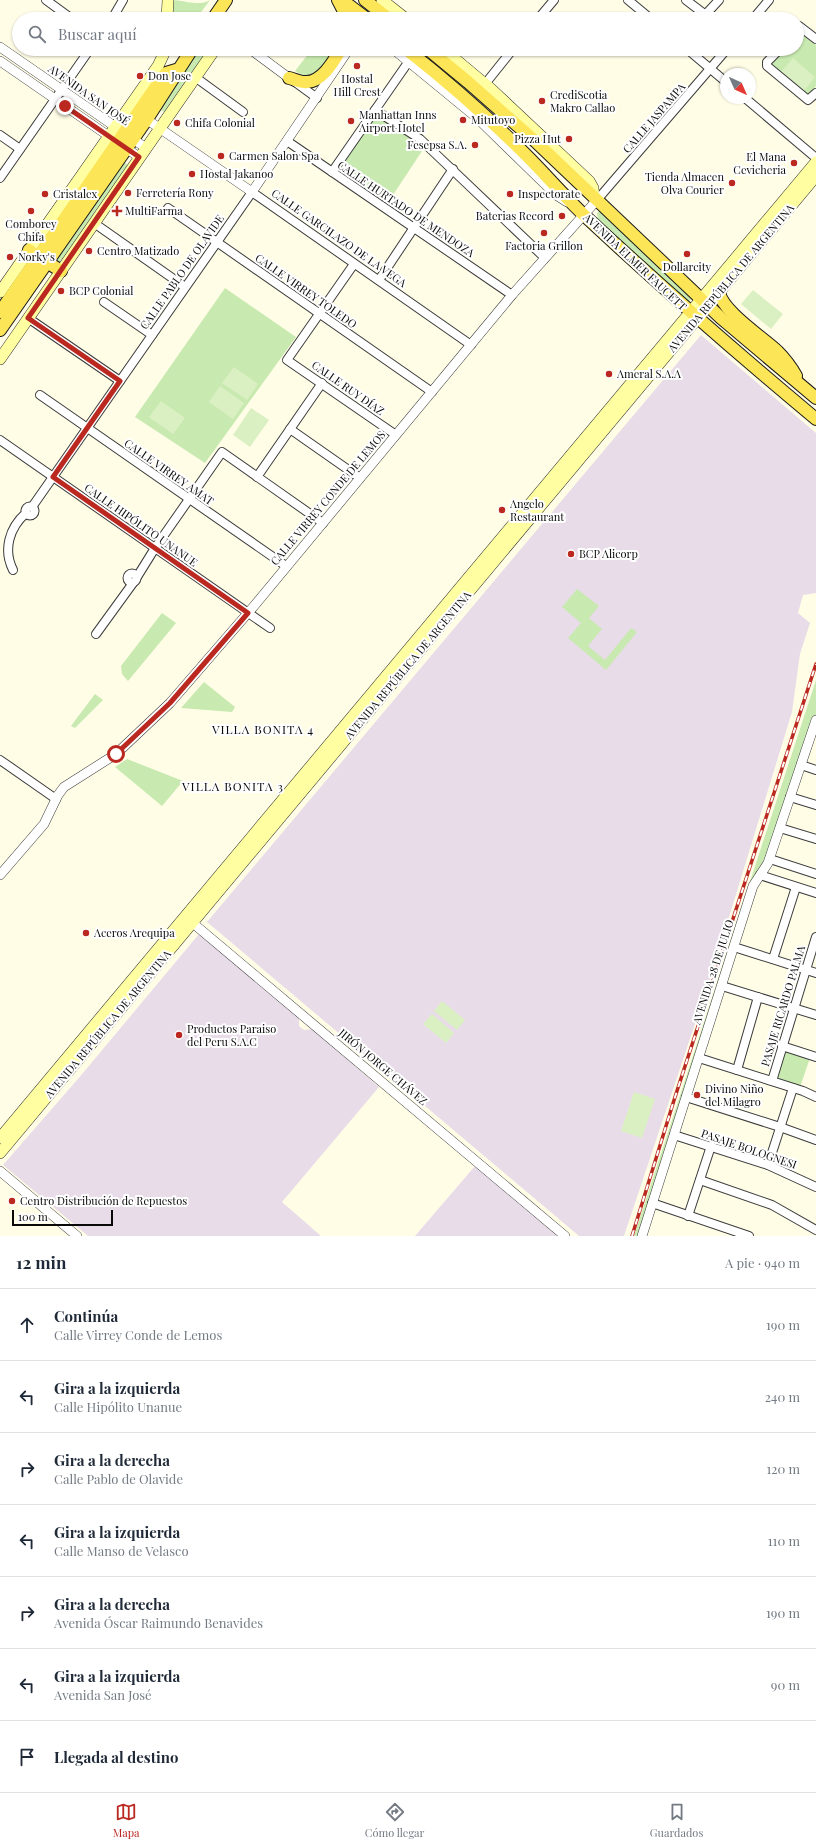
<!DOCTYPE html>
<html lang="es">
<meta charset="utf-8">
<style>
:root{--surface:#fff;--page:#f2f2f3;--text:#1f2937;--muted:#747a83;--line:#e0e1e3;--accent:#bb2820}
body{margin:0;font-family:"Playfair Display",serif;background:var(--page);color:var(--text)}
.compass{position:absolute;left:720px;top:68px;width:36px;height:36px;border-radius:50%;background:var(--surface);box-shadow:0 1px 3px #0004;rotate:135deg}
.scale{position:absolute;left:12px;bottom:10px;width:101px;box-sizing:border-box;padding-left:4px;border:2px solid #090909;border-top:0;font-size:11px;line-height:14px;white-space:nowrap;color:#090909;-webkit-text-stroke:3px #fff;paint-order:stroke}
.stop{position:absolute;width:12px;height:12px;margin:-9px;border:3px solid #bb2820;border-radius:50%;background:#fff}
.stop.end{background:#bb2820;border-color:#fff;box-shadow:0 1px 4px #0008}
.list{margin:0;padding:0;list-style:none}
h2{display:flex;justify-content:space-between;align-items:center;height:52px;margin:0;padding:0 16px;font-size:17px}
h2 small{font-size:13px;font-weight:400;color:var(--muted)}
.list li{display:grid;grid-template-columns:26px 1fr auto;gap:12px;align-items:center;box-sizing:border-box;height:72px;padding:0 16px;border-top:1px solid var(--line)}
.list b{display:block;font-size:15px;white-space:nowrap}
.list p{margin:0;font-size:13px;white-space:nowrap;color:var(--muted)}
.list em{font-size:13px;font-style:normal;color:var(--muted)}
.icon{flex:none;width:22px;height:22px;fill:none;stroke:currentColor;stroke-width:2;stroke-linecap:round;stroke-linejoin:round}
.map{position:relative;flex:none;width:816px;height:1236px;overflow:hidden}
.search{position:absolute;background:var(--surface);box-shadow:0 1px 3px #0004;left:12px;right:12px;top:12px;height:44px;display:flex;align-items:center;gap:10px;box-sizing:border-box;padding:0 14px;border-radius:22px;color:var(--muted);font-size:15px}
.sheet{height:556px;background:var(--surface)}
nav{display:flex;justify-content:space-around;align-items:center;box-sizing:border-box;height:56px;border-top:1px solid var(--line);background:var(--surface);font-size:11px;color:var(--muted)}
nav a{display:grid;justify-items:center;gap:2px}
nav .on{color:var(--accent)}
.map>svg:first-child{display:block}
.industrial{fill:#e9dce9}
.green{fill:#c8e9b0}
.pitch{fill:#dbf0c2}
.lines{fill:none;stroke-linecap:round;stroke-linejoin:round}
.minor-casing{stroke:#3c3c3c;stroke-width:10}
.tertiary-casing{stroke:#3c3c3c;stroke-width:10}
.secondary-casing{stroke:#2b2b2b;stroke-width:12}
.primary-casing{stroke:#1a1a1a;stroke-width:14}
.minor{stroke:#fff;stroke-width:8}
.tertiary{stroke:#fff;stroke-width:9}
.secondary{stroke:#fffea1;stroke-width:11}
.primary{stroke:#fde558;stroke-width:12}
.rail-casing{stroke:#bb2820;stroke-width:3.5}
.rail{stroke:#fff;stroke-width:2;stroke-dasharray:6;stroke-linecap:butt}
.route{stroke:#bb2820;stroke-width:5}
.poi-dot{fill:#bb2820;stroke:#fff;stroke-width:1.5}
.labels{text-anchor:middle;stroke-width:4;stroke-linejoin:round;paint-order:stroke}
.poi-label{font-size:11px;fill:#090909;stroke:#fff;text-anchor:start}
.street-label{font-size:11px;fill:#090909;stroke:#fff}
.neighbourhood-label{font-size:12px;letter-spacing:1px;fill:#090909;stroke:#fff}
</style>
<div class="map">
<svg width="816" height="1236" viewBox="0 0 816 1236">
<rect width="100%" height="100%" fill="#fffde6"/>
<g class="industrial">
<path d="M701,335L816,433V593L803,595L798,613L810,623L800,654L792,712L710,979L624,1236H579L207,922Z"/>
<path d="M199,934L299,1018V1026L304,1030L312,1029L379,1087L282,1202L321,1236H88L3,1165L83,1073Z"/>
<path d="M475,1166L557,1236H415Z"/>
</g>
<g class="green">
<path d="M172,0C184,0 199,7 210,0L196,19H171Z"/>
<path d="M798,30L816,45V86L807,97L769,64L782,49H797Z"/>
<path d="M198,49H212L166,113L159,109Z"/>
<path d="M312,49H335C324,67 318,85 295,71Z"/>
<path d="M376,115L424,148L387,204L338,171Z"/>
<path d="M124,162L130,167L63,264L55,262Z"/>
<path d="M601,210L692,297L688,303L598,220L597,213Z"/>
<path d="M225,288L296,337L205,463L135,417Z"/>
<path d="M577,589L599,606L589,618L602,629L588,646L605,660L631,628L637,632L606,670L568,638L581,623L562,607Z"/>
<path d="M162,613L176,623L128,681L122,674L121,666Z"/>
<path d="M816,680V715L765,866L756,878L638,1236H634Z"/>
<path d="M204,682L235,707L232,712L181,708Z"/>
<path d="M95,694L103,700L75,728L71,726Z"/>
<path d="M127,759L183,781L162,806L115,767Z"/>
<path d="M784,1049L810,1058L800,1087L774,1079Z"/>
</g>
<g class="pitch">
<path d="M793,58L815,77L804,91L781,72Z"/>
<path d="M753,290L783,314L771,329L741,304Z"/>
<path d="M234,367L258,384L247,400L222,383Z"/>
<path d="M220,386L244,403L233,419L209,402Z"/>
<path d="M161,401L185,418L173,434L149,417Z"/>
<path d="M251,408L269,420L250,447L233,435Z"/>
<path d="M442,1001L465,1020L457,1030L434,1011Z"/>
<path d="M432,1014L454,1033L446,1043L423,1024Z"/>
<path d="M634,1092L655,1099L642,1138L621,1131Z"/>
</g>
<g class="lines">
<g class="minor-casing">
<g id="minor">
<path d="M46,0L72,19"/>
<path d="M628,0L651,19"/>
<path d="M686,0L703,13L706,14L719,0"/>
<path d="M112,19L123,0"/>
<path d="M538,19L554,0"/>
<path d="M753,19L769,0"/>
<path d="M797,27L799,26L816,39"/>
<path d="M687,49L726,82"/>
<path d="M780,49L767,62V66L808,100L816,93"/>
<path d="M195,77L243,112"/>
<path d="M295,82L317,98"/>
<path d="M485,84L513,49"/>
<path d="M745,98L816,158"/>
<path d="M375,110L420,139L545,258"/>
<path d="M0,135L20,149"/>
<path d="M287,141L512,295"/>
<path d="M332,172L409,61"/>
<path d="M0,178L90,49"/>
<path d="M597,200L727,49"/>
<path d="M168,208L432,392"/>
<path d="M94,223L185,287"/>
<path d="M354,264L287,360L396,435"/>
<path d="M379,280L453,169"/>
<path d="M104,302L152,335"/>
<path d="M28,318L120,381"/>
<path d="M40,395L286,566"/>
<path d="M290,429L360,478"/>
<path d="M0,440L270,628"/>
<path d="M257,477L322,383"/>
<circle cx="30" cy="511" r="4.5"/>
<path d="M32,507L252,192L471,345"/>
<path d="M13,570C3,550 9,528 26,513"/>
<circle cx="132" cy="578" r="4.5"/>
<path d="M137,577L155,548L222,452L323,523"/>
<path d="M96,634L133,583"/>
<path d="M0,760L56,799"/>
<path d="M801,765L816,770"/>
<path d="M790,797L816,805"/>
<path d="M780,828L816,839"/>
<path d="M770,859L816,874"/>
<path d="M760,875L816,893"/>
<path d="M734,947L816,973"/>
<path d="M773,959L796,887"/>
<path d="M722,986L816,1015"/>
<path d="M782,1046L816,1057"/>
<path d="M699,1058L803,1091L816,1097"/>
<path d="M737,1070L758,997"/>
<path d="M772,1081L816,937"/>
<path d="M686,1097L780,1127L816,1140"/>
<path d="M674,1135L768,1165L816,1187"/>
<path d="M768,1165L793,1088"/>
<path d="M700,1180L772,1205L816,1230"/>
<path d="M652,1203L749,1236"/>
<path d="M688,1216L711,1146"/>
</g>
</g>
<g class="tertiary-casing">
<g id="tertiary">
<path d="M0,47L146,148"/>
<path d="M250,49L289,78"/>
<path d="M393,49L477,118L556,195L567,202"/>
<path d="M0,61L139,157"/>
<path d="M141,118L152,123L252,192L349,49"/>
<path d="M0,875L44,824L58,795L64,787L116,754L170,703L254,606L512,295L597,200"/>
<path d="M188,919L565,1236"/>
<path d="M0,1171L77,1236"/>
<path d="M642,1236L753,886L768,863L816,720"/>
</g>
</g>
<g class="secondary-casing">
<g id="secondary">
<path d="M382,0L406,19"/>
<path d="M167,19L168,0"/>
<path d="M443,49L491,89L589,181L593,188L594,198"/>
<path d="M0,292L158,66L166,49"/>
<path d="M0,359L215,49"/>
<path d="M0,1138L816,162"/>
<path d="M0,1153L816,176"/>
</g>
</g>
<g class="primary-casing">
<g id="primary">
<path d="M338,0L348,19"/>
<path d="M342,0L367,19"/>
<path d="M365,0L389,19"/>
<path d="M213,19L226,0"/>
<path d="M406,49C448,82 488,117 526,155C546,175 564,196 585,216C660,286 737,353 816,419"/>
<path d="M428,49L468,82L534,140L721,318L816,398"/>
<path d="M289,78C294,79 299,82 304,82C321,84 334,61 341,49"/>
<path d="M29,250L39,258"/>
<path d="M47,262L61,271"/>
<path d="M719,292C722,311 762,337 777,351C784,358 791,367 796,376"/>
<path d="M0,312L157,85L166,73L176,70"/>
<path d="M0,330L147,119L192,49"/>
</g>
</g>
<use href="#minor" class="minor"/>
<use href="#tertiary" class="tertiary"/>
<use href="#secondary" class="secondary"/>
<use href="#primary" class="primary"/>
<g class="rail-casing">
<path id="rail" d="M632,1236L675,1097L816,664"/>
</g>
<use href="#rail" class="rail"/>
</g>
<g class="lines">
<path class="route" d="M65,106L139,157L28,318L120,381L53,477L248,613L170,703L116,754"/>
</g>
<g class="poi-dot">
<circle cx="357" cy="66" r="4"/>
<circle cx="140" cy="76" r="4"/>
<circle cx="542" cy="101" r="4"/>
<circle cx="463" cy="120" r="4"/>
<circle cx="351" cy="121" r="4"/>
<circle cx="177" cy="123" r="4"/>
<circle cx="569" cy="139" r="4"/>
<circle cx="475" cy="145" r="4"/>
<circle cx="221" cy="156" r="4"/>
<circle cx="794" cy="163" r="4"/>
<circle cx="192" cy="174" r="4"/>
<circle cx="732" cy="183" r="4"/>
<circle cx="128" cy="193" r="4"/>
<circle cx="45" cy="194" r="4"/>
<circle cx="510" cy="194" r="4"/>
<circle cx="31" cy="211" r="4"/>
<path d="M115 205h4v4h4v4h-4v4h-4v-4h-4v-4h4z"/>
<circle cx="562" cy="216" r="4"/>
<circle cx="544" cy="233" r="4"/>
<circle cx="89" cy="251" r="4"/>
<circle cx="687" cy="254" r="4"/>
<circle cx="10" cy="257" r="4"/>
<circle cx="61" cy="291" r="4"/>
<circle cx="609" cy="374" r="4"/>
<circle cx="502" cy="510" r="4"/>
<circle cx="571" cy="554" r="4"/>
<circle cx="86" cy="933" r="4"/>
<circle cx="179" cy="1035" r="4"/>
<circle cx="697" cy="1095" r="4"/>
<circle cx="12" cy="1201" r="4"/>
</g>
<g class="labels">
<g class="poi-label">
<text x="148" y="80">Don Jose</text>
<text x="357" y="83" text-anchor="middle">Hostal<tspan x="357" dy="13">Hill Crest</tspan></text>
<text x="550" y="99">CrediScotia<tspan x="550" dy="13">Makro Callao</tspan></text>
<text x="359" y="119">Manhattan Inns<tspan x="359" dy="13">Airport Hotel</tspan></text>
<text x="471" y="124">Mitutoyo</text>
<text x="185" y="127">Chifa Colonial</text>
<text x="561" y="143" text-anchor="end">Pizza Hut</text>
<text x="467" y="149" text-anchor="end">Fesepsa S.A.</text>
<text x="229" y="160">Carmen Salon Spa</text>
<text x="786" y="161" text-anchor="end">El Mana<tspan x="786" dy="13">Cevicheria</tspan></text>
<text x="200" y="178">Hostal Jakanoo</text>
<text x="724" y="181" text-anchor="end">Tienda Almacen<tspan x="724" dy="13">Olva Courier</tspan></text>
<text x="136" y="197">Ferretería Rony</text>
<text x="53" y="198">Cristalex</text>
<text x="518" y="198">Inspectorate</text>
<text x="125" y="215">MultiFarma</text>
<text x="554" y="220" text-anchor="end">Baterias Record</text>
<text x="31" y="228" text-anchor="middle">Comborey<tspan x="31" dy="13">Chifa</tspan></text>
<text x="544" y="250" text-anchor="middle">Factoria Grillon</text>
<text x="97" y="255">Centro Matizado</text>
<text x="18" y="261">Norky's</text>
<text x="687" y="271" text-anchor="middle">Dollarcity</text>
<text x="69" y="295">BCP Colonial</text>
<text x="617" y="378">Ameral S.A.A</text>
<text x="510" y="508">Angelo<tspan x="510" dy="13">Restaurant</tspan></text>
<text x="579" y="558">BCP Alicorp</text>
<text x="94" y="937">Aceros Arequipa</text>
<text x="187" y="1033">Productos Paraiso<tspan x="187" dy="13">del Peru S.A.C</tspan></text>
<text x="705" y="1093">Divino Niño<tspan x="705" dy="13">del Milagro</tspan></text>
<text x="20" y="1205">Centro Distribución de Repuestos</text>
</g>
<g class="street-label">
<text transform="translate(89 95) rotate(35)" y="4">AVENIDA SAN JOSÉ</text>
<text transform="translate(654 118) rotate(-49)" y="4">CALLE JASPAMPA</text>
<text transform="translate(406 209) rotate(34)" y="4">CALLE HURTADO DE MENDOZA</text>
<text transform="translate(339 238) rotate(35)" y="4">CALLE GARCILAZO DE LA VEGA</text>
<text transform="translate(635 262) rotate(43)" y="4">AVENIDA ELMER FAUCETT</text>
<text transform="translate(182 272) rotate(-55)" y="4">CALLE PABLO DE OLAVIDE</text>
<text transform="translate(731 278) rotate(-50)" y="4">AVENIDA REPÚBLICA DE ARGENTINA</text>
<text transform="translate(306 291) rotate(35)" y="4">CALLE VIRREY TOLEDO</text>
<text transform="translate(348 388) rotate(35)" y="4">CALLE RUY DÍAZ</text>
<text transform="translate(169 472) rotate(35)" y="4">CALLE VIRREY AMAT</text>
<text transform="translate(328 498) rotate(-50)" y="4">CALLE VIRREY CONDE DE LEMOS</text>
<text transform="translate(141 525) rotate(35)" y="4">CALLE HIPÓLITO UNANUE</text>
<text transform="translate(408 665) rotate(-50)" y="4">AVENIDA REPÚBLICA DE ARGENTINA</text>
<text transform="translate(713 972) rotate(-72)" y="4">AVENIDA 28 DE JULIO</text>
<text transform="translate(783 1006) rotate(-73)" y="4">PASAJE RICARDO PALMA</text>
<text transform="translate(108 1024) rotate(-50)" y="4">AVENIDA REPÚBLICA DE ARGENTINA</text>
<text transform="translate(383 1067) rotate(40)" y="4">JIRÓN JORGE CHÁVEZ</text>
<text transform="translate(749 1149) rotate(19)" y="4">PASAJE BOLOGNESI</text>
</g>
<g class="neighbourhood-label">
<text x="263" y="734">VILLA BONITA 4</text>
<text x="233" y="791">VILLA BONITA 3</text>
</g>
</g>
</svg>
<svg class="compass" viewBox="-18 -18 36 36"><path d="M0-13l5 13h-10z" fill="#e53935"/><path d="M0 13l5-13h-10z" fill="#747a83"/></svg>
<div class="scale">100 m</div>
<div class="stop" style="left:116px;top:754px"></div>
<div class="stop end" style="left:65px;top:106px"></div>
<div class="search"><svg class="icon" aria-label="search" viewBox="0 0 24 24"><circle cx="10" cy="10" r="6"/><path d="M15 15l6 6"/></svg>Buscar aquí</div>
</div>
<section class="sheet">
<h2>12 min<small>A pie · 940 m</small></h2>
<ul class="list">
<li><svg class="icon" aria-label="ahead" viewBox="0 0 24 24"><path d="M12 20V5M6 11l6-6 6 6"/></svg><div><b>Continúa</b><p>Calle Virrey Conde de Lemos</p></div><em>190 m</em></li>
<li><svg class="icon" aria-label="left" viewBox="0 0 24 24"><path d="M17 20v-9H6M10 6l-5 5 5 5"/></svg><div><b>Gira a la izquierda</b><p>Calle Hipólito Unanue</p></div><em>240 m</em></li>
<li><svg class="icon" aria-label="right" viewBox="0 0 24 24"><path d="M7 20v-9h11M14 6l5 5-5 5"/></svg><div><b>Gira a la derecha</b><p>Calle Pablo de Olavide</p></div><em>120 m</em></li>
<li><svg class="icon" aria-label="left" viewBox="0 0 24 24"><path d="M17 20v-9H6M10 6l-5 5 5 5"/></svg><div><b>Gira a la izquierda</b><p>Calle Manso de Velasco</p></div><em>110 m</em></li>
<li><svg class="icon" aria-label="right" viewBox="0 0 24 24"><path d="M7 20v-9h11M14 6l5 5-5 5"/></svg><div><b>Gira a la derecha</b><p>Avenida Óscar Raimundo Benavides</p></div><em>190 m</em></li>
<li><svg class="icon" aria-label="left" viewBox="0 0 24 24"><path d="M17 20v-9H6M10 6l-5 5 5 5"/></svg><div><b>Gira a la izquierda</b><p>Avenida San José</p></div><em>90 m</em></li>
<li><svg class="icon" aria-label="arrive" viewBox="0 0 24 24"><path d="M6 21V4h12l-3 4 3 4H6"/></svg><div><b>Llegada al destino</b></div></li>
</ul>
</section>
<nav>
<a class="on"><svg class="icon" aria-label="map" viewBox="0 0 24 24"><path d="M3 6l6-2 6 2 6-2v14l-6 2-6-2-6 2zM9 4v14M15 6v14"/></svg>Mapa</a>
<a><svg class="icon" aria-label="directions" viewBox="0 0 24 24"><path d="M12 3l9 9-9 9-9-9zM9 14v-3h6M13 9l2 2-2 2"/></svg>Cómo llegar</a>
<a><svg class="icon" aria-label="saved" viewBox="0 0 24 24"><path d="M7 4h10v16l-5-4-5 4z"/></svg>Guardados</a>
</nav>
